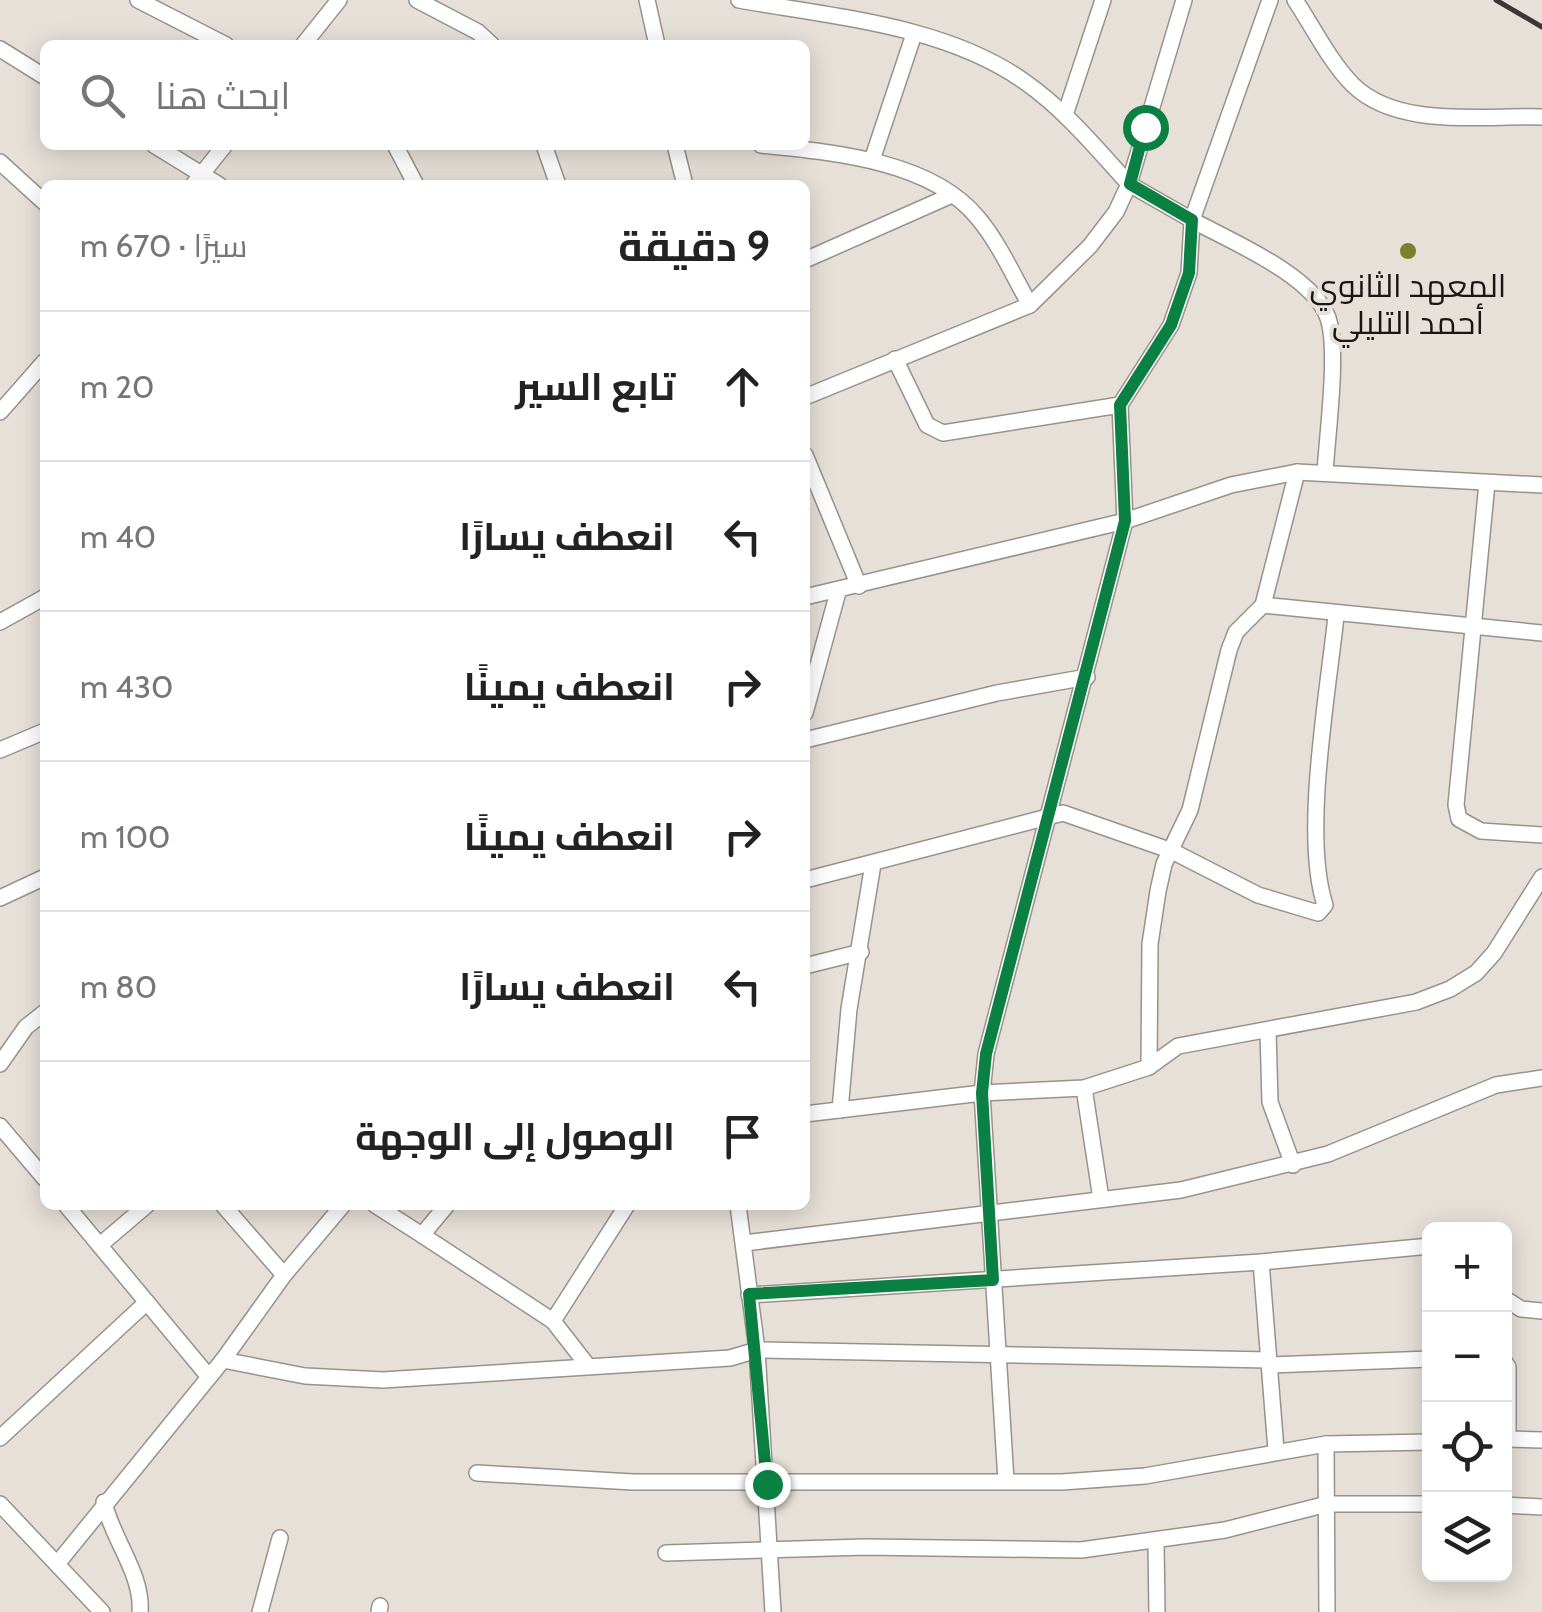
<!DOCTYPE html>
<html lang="ar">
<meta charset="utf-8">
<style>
:root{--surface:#fff;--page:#f2f2f2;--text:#222;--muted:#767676;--line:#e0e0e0}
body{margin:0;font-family:Cabin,Cairo,sans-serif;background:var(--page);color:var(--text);direction:rtl}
.controls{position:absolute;right:30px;bottom:30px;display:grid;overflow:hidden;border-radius:15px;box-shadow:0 5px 25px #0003}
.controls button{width:90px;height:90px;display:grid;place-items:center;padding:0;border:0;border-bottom:2px solid var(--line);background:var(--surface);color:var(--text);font:50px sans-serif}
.stop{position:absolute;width:30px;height:30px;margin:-22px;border:8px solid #0b8043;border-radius:50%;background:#fff}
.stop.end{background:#0b8043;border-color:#fff;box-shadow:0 2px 10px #0008}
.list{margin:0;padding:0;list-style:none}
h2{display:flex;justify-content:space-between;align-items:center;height:130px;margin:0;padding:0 40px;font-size:42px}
h2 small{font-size:32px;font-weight:400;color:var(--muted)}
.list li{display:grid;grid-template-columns:65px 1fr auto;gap:30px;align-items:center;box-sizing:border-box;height:150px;padding:0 40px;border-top:2px solid var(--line)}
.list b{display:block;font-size:38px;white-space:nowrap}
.list em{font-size:32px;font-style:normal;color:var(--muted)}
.icon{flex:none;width:55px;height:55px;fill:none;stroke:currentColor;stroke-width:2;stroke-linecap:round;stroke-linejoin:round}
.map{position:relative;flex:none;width:1542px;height:1612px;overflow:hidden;direction:ltr}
.search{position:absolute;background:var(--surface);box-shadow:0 5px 25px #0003;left:40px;top:40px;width:770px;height:110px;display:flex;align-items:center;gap:25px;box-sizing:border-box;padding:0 35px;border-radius:15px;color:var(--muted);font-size:38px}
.panel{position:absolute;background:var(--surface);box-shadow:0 5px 25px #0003;left:40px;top:180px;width:770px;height:1030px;border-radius:15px;direction:rtl}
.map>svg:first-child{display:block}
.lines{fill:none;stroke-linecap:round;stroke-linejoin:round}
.street-casing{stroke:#99928b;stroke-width:18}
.street{stroke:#fff;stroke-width:15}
.rail{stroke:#3b3734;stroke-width:5}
.route{stroke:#0b8043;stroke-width:12}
.poi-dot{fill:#7b822d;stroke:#e7e0d8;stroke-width:4}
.labels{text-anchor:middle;stroke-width:8;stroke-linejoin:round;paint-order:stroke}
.poi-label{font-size:32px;fill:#181513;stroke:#e7e0d8}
</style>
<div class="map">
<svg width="1542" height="1612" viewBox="0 0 1542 1612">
<rect width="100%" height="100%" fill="#e7e0d8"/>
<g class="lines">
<g class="street-casing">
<g id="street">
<path d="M138,0L226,45"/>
<path d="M417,0L478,32L492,45"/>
<path d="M647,0L657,45"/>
<path d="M739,0C833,17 945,25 1025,82C1065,110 1097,149 1129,184L1116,212L1090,246L1030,305L805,397"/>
<path d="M1184,0L1129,184L1192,220L1270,0"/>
<path d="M1295,0C1313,27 1330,62 1353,85C1398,129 1483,115 1542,117"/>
<path d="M303,45L339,0"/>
<path d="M0,49L45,77"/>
<path d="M1065,115L1103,0"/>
<path d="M154,145L219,185"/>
<path d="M395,145L416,185"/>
<path d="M544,145L558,185"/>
<path d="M675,145L685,185"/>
<path d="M761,145C830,152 931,160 978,218C999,243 1014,277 1030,305"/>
<path d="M872,160L914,34"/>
<path d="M0,162L45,203"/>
<path d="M193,185L225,145"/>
<path d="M1192,220C1230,241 1313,275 1328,318C1339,351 1327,435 1325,473"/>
<path d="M805,260L952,195"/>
<path d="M895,359L927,425L943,433L1120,405"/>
<path d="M0,412L45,361"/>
<path d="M805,455L859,586"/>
<path d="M1487,483L1456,805L1459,819L1481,831L1542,835"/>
<path d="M805,597L1125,521L1231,485L1297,472L1542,485"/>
<path d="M1263,605L1542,633"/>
<path d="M0,622L45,597"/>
<path d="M805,713L838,592"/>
<path d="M805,740L997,693L1087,677"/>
<path d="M0,750L45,731"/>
<path d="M805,880L1063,813L1172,851L1258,895L1318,913L1325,905C1302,835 1328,693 1336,616"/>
<path d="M0,898L45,877"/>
<path d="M805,966L861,952"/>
<path d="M1268,1031L1270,1102L1293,1165"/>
<path d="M0,1064L26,1027L45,1012"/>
<path d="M1149,1067L1150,944L1158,891L1164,864L1190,810L1229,650L1236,632L1263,605L1297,472"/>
<path d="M1084,1088L1101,1199"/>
<path d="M840,1110L849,1009L873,864"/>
<path d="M805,1114L982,1093L1084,1088L1149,1067L1178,1046L1416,1002L1450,989L1476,973L1494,953L1542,877"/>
<path d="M0,1126L45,1179"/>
<path d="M66,1205L209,1377"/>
<path d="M223,1205L284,1275"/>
<path d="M375,1205L422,1235L447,1205"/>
<path d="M738,1205L757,1350L773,1612"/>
<path d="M422,1235L553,1321"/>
<path d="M744,1243L1181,1190L1328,1154L1496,1085L1542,1078"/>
<path d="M100,1245L147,1205"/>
<path d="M1261,1262L1276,1450"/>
<path d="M749,1295L1261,1262L1430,1246"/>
<path d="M1504,1298L1521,1309L1542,1311"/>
<path d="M223,1360L284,1275L343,1205"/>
<path d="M1504,1361L1508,1367V1439"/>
<path d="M1269,1365L1430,1359"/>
<path d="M588,1366L553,1321L627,1205"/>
<path d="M0,1438L147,1302"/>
<path d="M1504,1439L1542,1440"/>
<path d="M1326,1444L1327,1612"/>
<path d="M477,1473L633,1482H1062L1145,1476L1326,1444L1430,1442"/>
<path d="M1006,1481L982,1093L986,1054L1125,521L1120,405L1171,325L1189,273L1192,220"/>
<path d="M104,1502C112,1539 143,1574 140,1612"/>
<path d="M0,1504L102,1612"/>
<path d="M1504,1505L1542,1507"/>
<path d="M1156,1543L1157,1612"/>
<path d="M666,1553L865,1547L1081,1550L1225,1530L1327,1504H1430"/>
<path d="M57,1564L223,1360L305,1376L383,1380L730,1358L757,1350L1269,1360"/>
<path d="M260,1612L280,1538"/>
<path d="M379,1612L380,1606"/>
</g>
</g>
<use href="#street" class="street"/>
<path class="rail" d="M1496,0L1542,27"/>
</g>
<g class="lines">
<path class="route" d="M767,1484L749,1294L993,1280L982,1093L986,1054L1125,521L1120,405L1171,325L1189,273L1192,220L1130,184L1145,127"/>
</g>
<circle class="poi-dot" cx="1408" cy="251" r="10"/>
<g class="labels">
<g class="poi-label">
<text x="1408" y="297">المعهد الثانوي<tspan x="1408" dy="37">أحمد التليلي</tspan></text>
</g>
</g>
</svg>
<div class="controls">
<button>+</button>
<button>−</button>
<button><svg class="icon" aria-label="locate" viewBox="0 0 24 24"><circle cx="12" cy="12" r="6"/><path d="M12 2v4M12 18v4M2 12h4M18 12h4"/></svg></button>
<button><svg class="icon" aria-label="layers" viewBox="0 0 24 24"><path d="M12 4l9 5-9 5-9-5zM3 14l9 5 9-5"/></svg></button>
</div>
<div class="stop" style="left:1145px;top:127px"></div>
<div class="stop end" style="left:767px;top:1484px"></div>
<div class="search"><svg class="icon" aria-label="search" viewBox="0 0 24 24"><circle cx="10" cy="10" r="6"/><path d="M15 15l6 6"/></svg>ابحث هنا</div>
<section class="panel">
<h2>9 دقيقة<small>سيرًا · 670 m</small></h2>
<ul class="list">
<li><svg class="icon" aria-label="ahead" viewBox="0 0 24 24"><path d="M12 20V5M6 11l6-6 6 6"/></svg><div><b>تابع السير</b></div><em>20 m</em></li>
<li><svg class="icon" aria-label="left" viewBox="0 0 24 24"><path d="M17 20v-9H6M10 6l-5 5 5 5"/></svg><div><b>انعطف يسارًا</b></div><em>40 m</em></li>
<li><svg class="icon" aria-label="right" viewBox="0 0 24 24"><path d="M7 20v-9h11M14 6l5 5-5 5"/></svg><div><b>انعطف يمينًا</b></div><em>430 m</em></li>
<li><svg class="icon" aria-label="right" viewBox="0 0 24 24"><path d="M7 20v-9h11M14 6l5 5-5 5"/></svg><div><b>انعطف يمينًا</b></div><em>100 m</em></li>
<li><svg class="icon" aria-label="left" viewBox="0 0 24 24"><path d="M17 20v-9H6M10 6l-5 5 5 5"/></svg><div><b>انعطف يسارًا</b></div><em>80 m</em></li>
<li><svg class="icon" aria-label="arrive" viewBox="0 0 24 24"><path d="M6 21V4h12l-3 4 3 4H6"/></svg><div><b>الوصول إلى الوجهة</b></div></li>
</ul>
</section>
</div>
